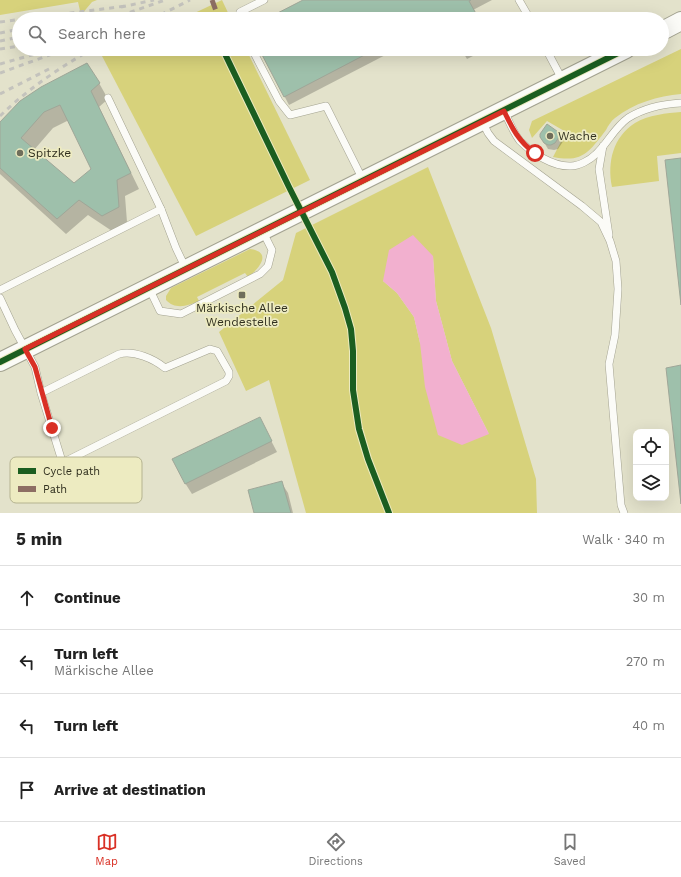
<!DOCTYPE html>
<meta charset="utf-8">
<style>
:root{--surface:#fff;--page:#f6f6f6;--text:#222;--muted:#767676;--line:#e0e0e0;--accent:#d93025}
body{margin:0;font-family:"Work Sans",sans-serif;background:var(--page);color:var(--text)}
.controls{position:absolute;right:12px;bottom:12px;display:grid;overflow:hidden;border-radius:8px;box-shadow:0 4px 16px #0002}
.controls button{width:36px;height:36px;display:grid;place-items:center;padding:0;border:0;border-bottom:1px solid var(--line);background:var(--surface);color:var(--text);font:20px sans-serif}
.stop{position:absolute;width:12px;height:12px;margin:-9px;border:3px solid #d93025;border-radius:50%;background:#fff}
.stop.end{background:#d93025;border-color:#fff;box-shadow:0 1px 4px #0008}
.list{margin:0;padding:0;list-style:none}
h2{display:flex;justify-content:space-between;align-items:center;height:52px;margin:0;padding:0 16px;font-size:17px}
h2 small{font-size:13px;font-weight:400;color:var(--muted)}
.list li{display:grid;grid-template-columns:26px 1fr auto;gap:12px;align-items:center;box-sizing:border-box;height:64px;padding:0 16px;border-top:1px solid var(--line)}
.list b{display:block;font-size:15px;white-space:nowrap}
.list p{margin:0;font-size:13px;white-space:nowrap;color:var(--muted)}
.list em{font-size:13px;font-style:normal;color:var(--muted)}
.icon{flex:none;width:22px;height:22px;fill:none;stroke:currentColor;stroke-width:2;stroke-linecap:round;stroke-linejoin:round}
.map{position:relative;flex:none;width:681px;height:513px;overflow:hidden}
.search{position:absolute;background:var(--surface);box-shadow:0 4px 16px #0002;left:12px;right:12px;top:12px;height:44px;display:flex;align-items:center;gap:10px;box-sizing:border-box;padding:0 14px;border-radius:22px;color:var(--muted);font-size:15px}
.sheet{height:308px;background:var(--surface)}
nav{display:flex;justify-content:space-around;align-items:center;box-sizing:border-box;height:56px;border-top:1px solid var(--line);background:var(--surface);font-size:11px;color:var(--muted)}
nav a{display:grid;justify-items:center;gap:2px}
nav .on{color:var(--accent)}
.map>svg:first-child{display:block}
.green{fill:#d7d27b;fill-rule:evenodd}
.water{fill:#f2b0cf}
.shadow{fill:#0003;fill-rule:evenodd}
.building{fill:#9ec0ab;stroke:#9fa698;fill-rule:evenodd}
.lines{fill:none;stroke-linecap:round;stroke-linejoin:round}
.service-casing{stroke:#a3a290;stroke-width:8}
.tertiary-casing{stroke:#a3a290;stroke-width:20}
.service{stroke:#fbfbf7;stroke-width:7}
.tertiary{stroke:#fbfbf7;stroke-width:18}
.rail{stroke:#c4c3bd;stroke-width:3;stroke-dasharray:5 5;stroke-linecap:butt}
.quiet{stroke:#8d6e63;stroke-width:5;stroke-dasharray:10 5;stroke-linecap:butt}
.cycleway-casing{stroke:#edebc1;stroke-width:8}
.cycleway{stroke:#1b5e20;stroke-width:6}
.route{stroke:#d93025;stroke-width:5}
.poi-dot{fill:#6f6e5b;stroke:#edebc1;stroke-width:1.5}
.labels{text-anchor:middle;stroke-width:3.5;stroke-linejoin:round;paint-order:stroke}
.poi-label{font-size:12px;fill:#31301f;stroke:#edebc1;text-anchor:start}
.key{fill:#edebc1;stroke:#b5b390;stroke-width:1}
.key-label{font-size:11px;fill:#31301f}
</style>
<div class="map">
<svg width="681" height="513" viewBox="0 0 681 513">
<rect width="100%" height="100%" fill="#e3e2cb"/>
<g class="green">
<path d="M0,0H97L92,2L81,15L78,2L0,15Z"/>
<path d="M222,0L231,19H182Z"/>
<path d="M118,49H246L310,180L196,236L102,56Z"/>
<path d="M681,49V94C658,96 634,103 615,118C611,121 608,126 606,130C589,152 583,163 553,157L566,132L547,121L532,138L529,130L532,121Z"/>
<path d="M681,112V153L657,156L659,181L612,187C607,162 613,137 635,123C648,115 667,113 681,112Z"/>
<path d="M428,167L491,328L536,479L537,513H306L269,380L246,391L219,332L283,280L296,233ZM433,256L436,301L452,361L489,434L420,343L414,317L397,293L383,281Z"/>
<path d="M250,249C273,252 259,269 248,277L245,273L197,297L199,301C188,306 175,310 166,300V296L171,288Z"/>
</g>
<path class="water" d="M413,235L433,256L436,301L452,361L489,434L462,445L438,435L425,387L420,343L414,317L397,293L383,281L389,250Z"/>
<g class="shadow">
<path d="M305,0H492L473,10L478,19H268Z"/>
<path d="M260,49H397L289,105Z"/>
<path d="M461,49H487L467,59Z"/>
<path d="M99,83L108,99L99,107L139,189L125,196L127,222L112,231L88,215L66,234L0,174V123ZM69,120L92,170L74,184L34,150L53,128Z"/>
<path d="M547,125L561,135L564,140L558,149L554,150L548,149L541,137Z"/>
<path d="M265,429L277,452L192,494L185,483Z"/>
<path d="M281,482L288,493L293,513H255Z"/>
</g>
<g class="building">
<path d="M303,0H471L469,1L479,19H444L442,15L434,19H266Z"/>
<path d="M259,49H376L284,97Z"/>
<path d="M87,63L100,83L91,91L131,173L117,180L119,207L102,216L79,200L57,219L0,168V122L20,101L41,87ZM60,105L91,169L74,183L21,138L44,112Z"/>
<path d="M547,124L561,134L555,143L551,145H548L544,143L540,137V134Z"/>
<path d="M681,158V305L665,160Z"/>
<path d="M681,365V504L666,368Z"/>
<path d="M260,417L272,441L185,484L172,459Z"/>
<path d="M282,481L291,513H254L248,490Z"/>
</g>
<g class="lines">
<g class="service-casing">
<g id="service">
<path d="M519,0L530,19"/>
<path d="M238,19L240,12L264,0"/>
<path d="M252,49L279,101L290,115L326,106L363,180"/>
<path d="M546,49L563,81"/>
<path d="M108,98L161,209"/>
<path d="M504,111C509,121 513,132 520,141C532,153 553,167 571,166C579,166 590,160 596,154C608,143 614,128 628,118C644,108 663,104 681,103"/>
<path d="M482,121L488,133L494,141L582,206L601,222L610,241L616,261L618,289L615,335L609,364L621,505L624,513"/>
<path d="M603,146L599,169L609,235"/>
<path d="M149,288L160,311L181,314L260,274L268,266L272,250L263,232"/>
<path d="M0,290L161,209L176,248L186,269"/>
<path d="M0,298L15,330L35,367L41,393L61,458L64,462L226,381L229,376V372L217,351L210,349L165,368C154,359 134,350 119,354L41,393"/>
</g>
</g>
<g class="tertiary-casing">
<g id="tertiary">
<path d="M662,31L681,21"/>
<path d="M0,362L626,49"/>
</g>
</g>
<use href="#service" class="service"/>
<use href="#tertiary" class="tertiary"/>
<g class="rail">
<path d="M121,7L154,0"/>
<path d="M111,19L165,0"/>
<path d="M152,19L190,0"/>
<path d="M0,22L126,6"/>
<path d="M0,33L19,29"/>
<path d="M0,41L19,37"/>
<path d="M0,49L19,46"/>
<path d="M0,64L46,51"/>
<path d="M0,73L66,49"/>
<path d="M0,94L49,69"/>
<path d="M0,116C29,88 58,69 92,49"/>
</g>
<path class="quiet" d="M212,0L219,19"/>
<g class="cycleway-casing">
<g id="cycleway">
<path d="M224,49L225,54L289,187L332,272L345,308L351,329L353,351V390L359,429L368,459L389,513"/>
<path d="M0,362L626,49"/>
</g>
</g>
<use href="#cycleway" class="cycleway"/>
</g>
<g class="lines">
<path class="route" d="M52,428L35,367L25,349L504,111C512,128 519,142 535,153"/>
</g>
<g class="poi-dot">
<circle cx="550" cy="136" r="4"/>
<circle cx="20" cy="153" r="4"/>
<rect x="238" y="291" width="8" height="8" rx="2"/>
</g>
<g class="labels">
<g class="poi-label">
<text x="558" y="140">Wache</text>
<text x="28" y="157">Spitzke</text>
<text x="242" y="312" text-anchor="middle">Märkische Allee<tspan x="242" dy="14">Wendestelle</tspan></text>
</g>
</g>
<rect x="10" y="457" width="132" height="46" rx="6" class="key"/>
<rect x="18" y="468" width="18" height="6" fill="#1b5e20"/>
<rect x="18" y="486" width="18" height="6" fill="#8d6e63"/>
<g class="key-label">
<text x="43" y="475">Cycle path</text>
<text x="43" y="493">Path</text>
</g>
</svg>
<div class="controls">
<button><svg class="icon" aria-label="locate" viewBox="0 0 24 24"><circle cx="12" cy="12" r="6"/><path d="M12 2v4M12 18v4M2 12h4M18 12h4"/></svg></button>
<button><svg class="icon" aria-label="layers" viewBox="0 0 24 24"><path d="M12 4l9 5-9 5-9-5zM3 14l9 5 9-5"/></svg></button>
</div>
<div class="stop" style="left:535px;top:153px"></div>
<div class="stop end" style="left:52px;top:428px"></div>
<div class="search"><svg class="icon" aria-label="search" viewBox="0 0 24 24"><circle cx="10" cy="10" r="6"/><path d="M15 15l6 6"/></svg>Search here</div>
</div>
<section class="sheet">
<h2>5 min<small>Walk · 340 m</small></h2>
<ul class="list">
<li><svg class="icon" aria-label="ahead" viewBox="0 0 24 24"><path d="M12 20V5M6 11l6-6 6 6"/></svg><div><b>Continue</b></div><em>30 m</em></li>
<li><svg class="icon" aria-label="left" viewBox="0 0 24 24"><path d="M17 20v-9H6M10 6l-5 5 5 5"/></svg><div><b>Turn left</b><p>Märkische Allee</p></div><em>270 m</em></li>
<li><svg class="icon" aria-label="left" viewBox="0 0 24 24"><path d="M17 20v-9H6M10 6l-5 5 5 5"/></svg><div><b>Turn left</b></div><em>40 m</em></li>
<li><svg class="icon" aria-label="arrive" viewBox="0 0 24 24"><path d="M6 21V4h12l-3 4 3 4H6"/></svg><div><b>Arrive at destination</b></div></li>
</ul>
</section>
<nav>
<a class="on"><svg class="icon" aria-label="map" viewBox="0 0 24 24"><path d="M3 6l6-2 6 2 6-2v14l-6 2-6-2-6 2zM9 4v14M15 6v14"/></svg>Map</a>
<a><svg class="icon" aria-label="directions" viewBox="0 0 24 24"><path d="M12 3l9 9-9 9-9-9zM9 14v-3h6M13 9l2 2-2 2"/></svg>Directions</a>
<a><svg class="icon" aria-label="saved" viewBox="0 0 24 24"><path d="M7 4h10v16l-5-4-5 4z"/></svg>Saved</a>
</nav>
